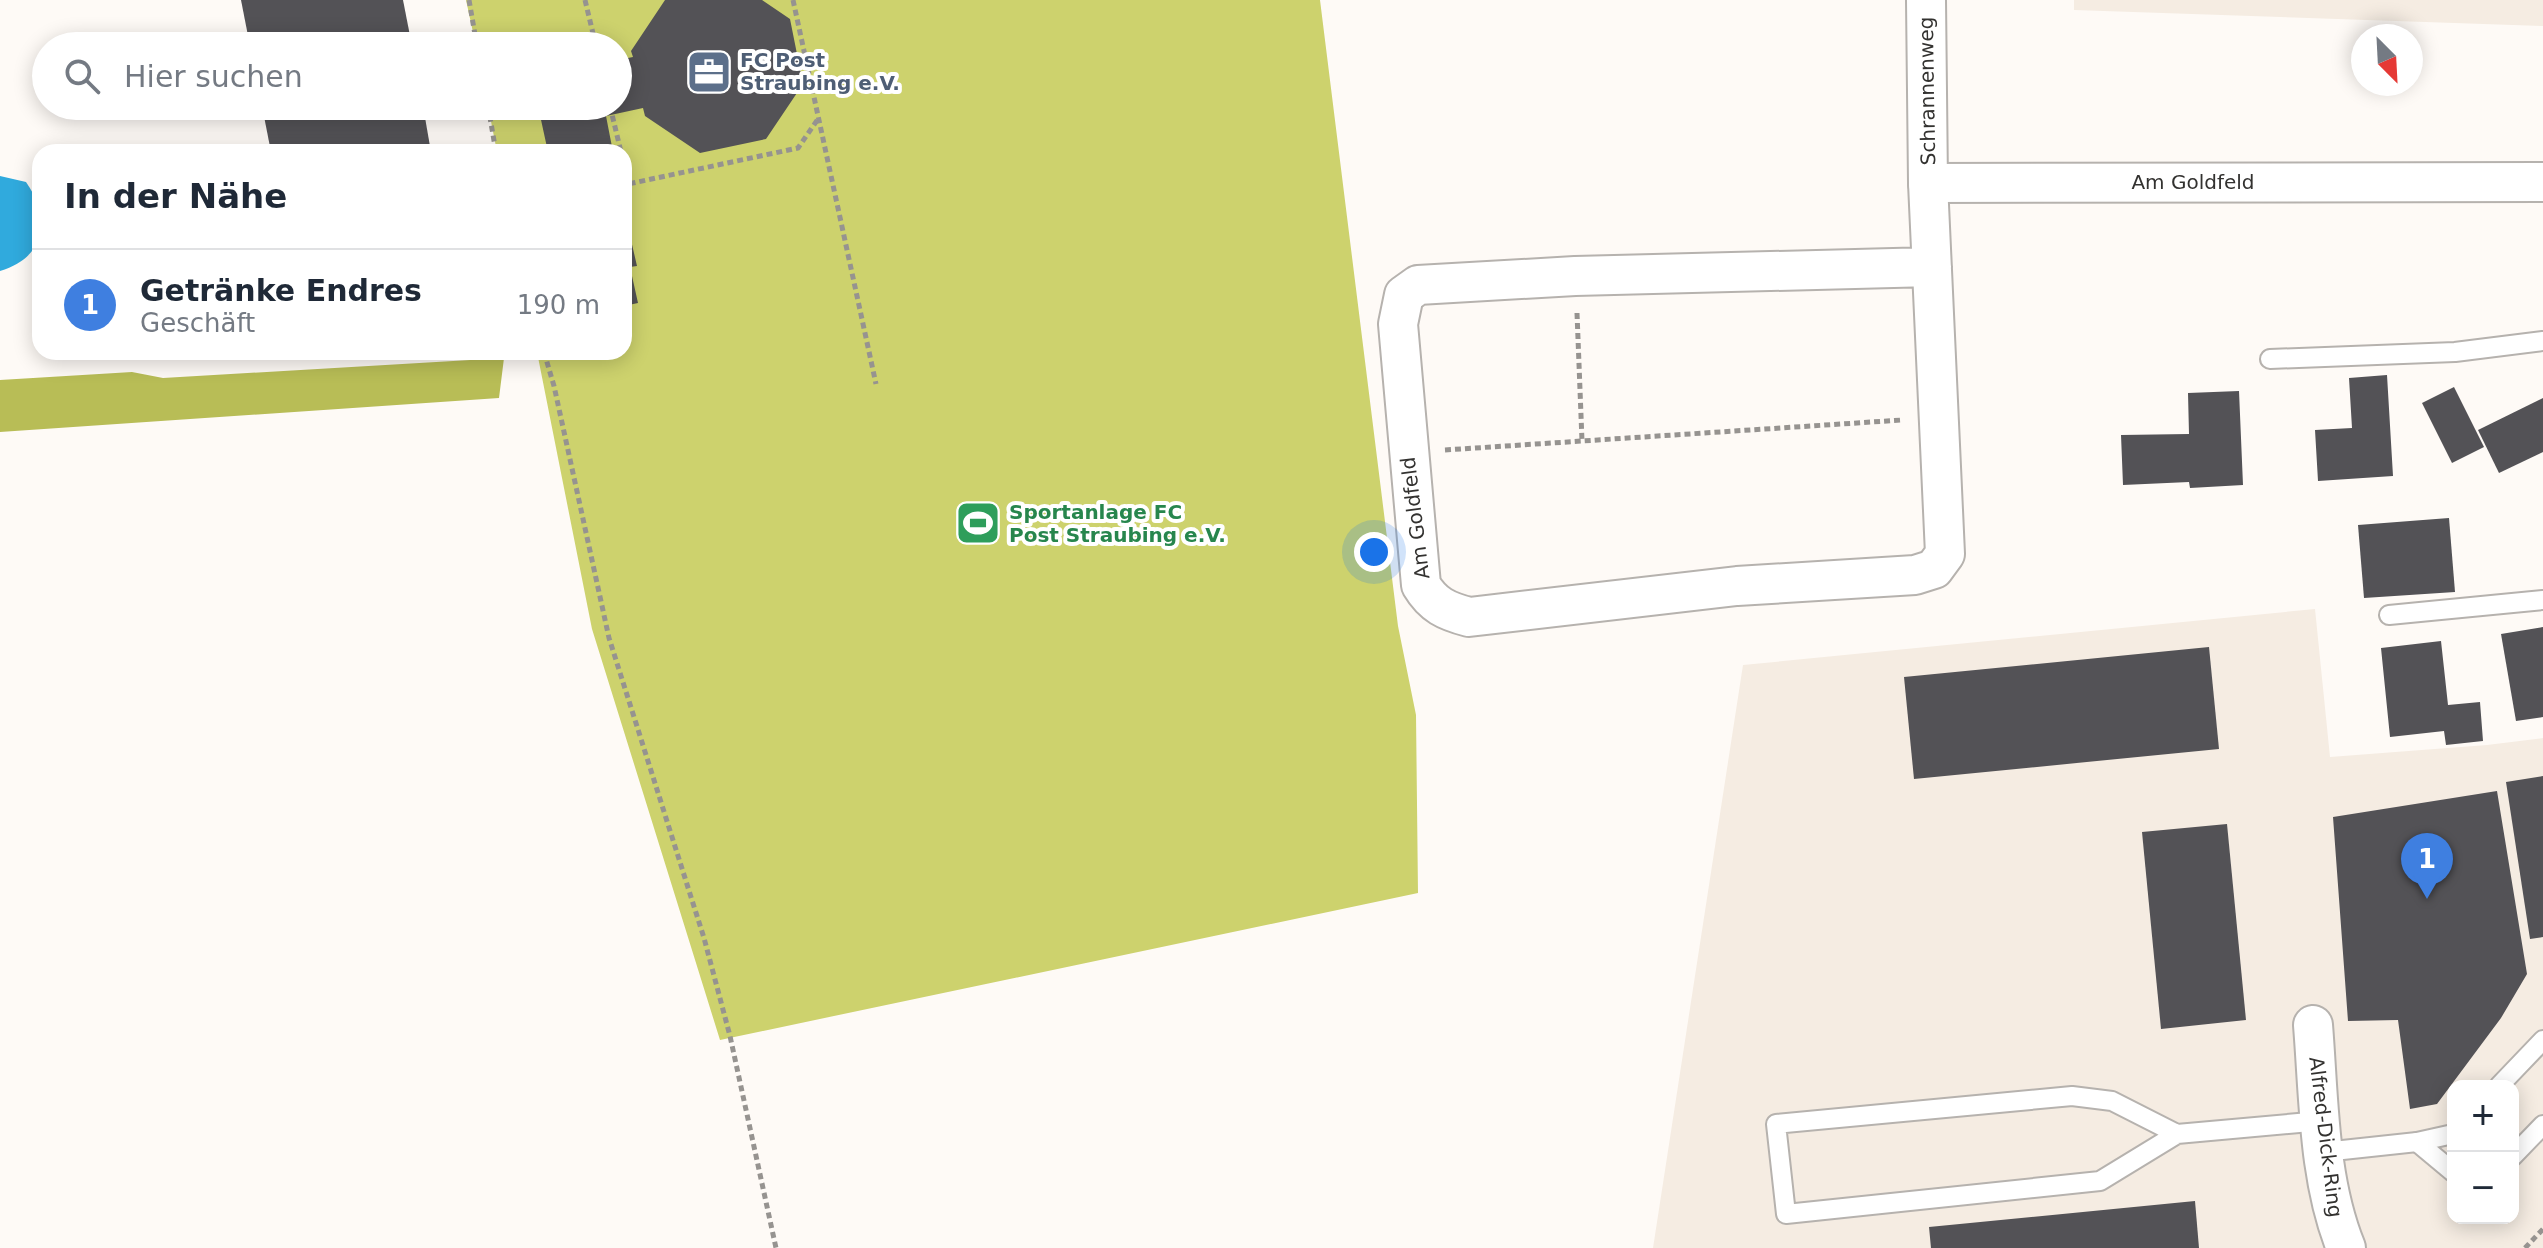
<!DOCTYPE html>
<html lang="de">
<meta charset="utf-8">
<style>
:root{--surface:#fff;--page:#f6f6f7;--text:#1f2937;--muted:#747a83;--line:#e0e1e3;--accent:#0b8043}
body{margin:0;font-family:"DejaVu Sans",sans-serif;background:var(--page);color:var(--text)}
.controls{position:absolute;right:24px;bottom:24px;display:grid;overflow:hidden;border-radius:16px;box-shadow:0 4px 20px #0003}
.controls button{width:72px;height:72px;display:grid;place-items:center;padding:0;border:0;border-bottom:2px solid var(--line);background:var(--surface);color:var(--text);font:40px sans-serif}
.compass{position:absolute;left:2351px;top:24px;width:72px;height:72px;border-radius:50%;background:var(--surface);box-shadow:0 4px 20px #0003;rotate:156deg}
.you{position:absolute;left:1374px;top:552px;width:28px;height:28px;margin:-20px;border:6px solid #fff;border-radius:50%;background:#1a73e8;box-shadow:0 0 0 12px #1a73e833}
.badge{display:grid;place-items:center;width:52px;height:52px;border-radius:50%;background:var(--accent);color:#fff;font-size:26px;font-weight:700}
.pin{position:absolute;translate:-50% -66px;filter:drop-shadow(0 2px 4px #0008)}
.pin::after{content:'';position:absolute;top:42px;width:28px;height:24px;background:inherit;clip-path:polygon(0 0,100% 0,50% 100%)}
.list{margin:0;padding:0;list-style:none}
h2{display:flex;justify-content:space-between;align-items:center;height:104px;margin:0;padding:0 32px;font-size:34px}
h2 small{font-size:26px;font-weight:400;color:var(--muted)}
.list li{display:grid;grid-template-columns:52px 1fr auto;gap:24px;align-items:center;box-sizing:border-box;height:112px;padding:0 32px;border-top:2px solid var(--line)}
.list b{display:block;font-size:30px;white-space:nowrap}
.list p{margin:0;font-size:26px;white-space:nowrap;color:var(--muted)}
.list em{font-size:26px;font-style:normal;color:var(--muted)}
.icon{flex:none;width:44px;height:44px;fill:none;stroke:currentColor;stroke-width:2;stroke-linecap:round;stroke-linejoin:round}
.map{position:relative;flex:none;width:2543px;height:1248px;overflow:hidden}
.search{position:absolute;background:var(--surface);box-shadow:0 4px 20px #0003;left:32px;top:32px;width:600px;height:88px;display:flex;align-items:center;gap:20px;box-sizing:border-box;padding:0 28px;border-radius:44px;color:var(--muted);font-size:30px}
.panel{position:absolute;background:var(--surface);box-shadow:0 4px 20px #0003;left:32px;top:144px;width:600px;height:216px;border-radius:24px}
.map>svg:first-child{display:block}
.built{fill:#f5ece2;fill-rule:evenodd}
.green{fill:#cdd26d}
.forest{fill:#b8bd56}
.water{fill:#30aadd}
.building{fill:#535256}
.lines{fill:none;stroke-linecap:round;stroke-linejoin:round}
.service-casing{stroke:#b6b2ae;stroke-width:22}
.minor-casing{stroke:#b6b2ae;stroke-width:42}
.path{stroke:#969390;stroke-width:5;stroke-dasharray:6 4;stroke-linecap:butt}
.service{stroke:#fff;stroke-width:18}
.minor{stroke:#fff;stroke-width:38}
.labels{text-anchor:middle;stroke-width:8;stroke-linejoin:round;paint-order:stroke}
.service-label{font-size:20px;font-weight:bold;fill:#4e5e75;stroke:#fff;text-anchor:start}
.street-label{font-size:20px;fill:#333230;stroke:#fff}
.leisure-label{font-size:20px;font-weight:bold;fill:#27864d;stroke:#fff;text-anchor:start}
</style>
<div class="map">
<svg width="2543" height="1248" viewBox="0 0 2543 1248">
<rect width="100%" height="100%" fill="#fefaf6"/>
<g class="built">
<path d="M2074,0H2543V26L2074,10Z"/>
<path d="M2315,609L2330,757L2487,745L2543,738V1248H1653L1743,665ZM2453,1086H2513V1218H2453Z"/>
</g>
<path class="green" d="M466,0H1320L1398,626L1416,715L1418,893L720,1040L592,629L537,352H624V152H497L488,106H618V46H476Z"/>
<path class="forest" d="M504,358L499,398L0,432V380L132,372L163,378Z"/>
<path class="water" d="M0,176L26,182C52,219 46,257 0,271Z"/>
<g class="building">
<path d="M241,0H403L412,46H250Z"/>
<path d="M665,0H762L790,19L803,84L766,139L700,153L645,116L643,108L606,116L613,152H548L538,106H618V60L633,57L631,51Z"/>
<path d="M262,106H423L431,152H271Z"/>
<path d="M624,210L637,266L630,267L638,303L624,306Z"/>
<path d="M2387,375L2393,476L2318,481L2315,430L2352,428L2349,378Z"/>
<path d="M2454,387L2484,447L2452,463L2422,403Z"/>
<path d="M2239,391L2243,485L2190,488L2189,482L2123,485L2121,435L2189,434L2188,393Z"/>
<path d="M2543,398V452L2499,473L2478,430Z"/>
<path d="M2449,518L2455,592L2364,598L2358,525Z"/>
<path d="M2543,627V717L2516,721L2501,634Z"/>
<path d="M2441,641L2448,705L2480,702L2483,741L2446,745L2444,731L2390,737L2381,648Z"/>
<path d="M2209,647L2219,749L1914,779L1904,677Z"/>
<path d="M2543,776V937L2530,939L2506,782Z"/>
<path d="M2497,791L2527,974L2501,1018L2437,1104L2410,1109L2398,1020L2348,1021L2333,817Z"/>
<path d="M2227,824L2246,1020L2161,1029L2142,832Z"/>
<path d="M2195,1201L2199,1248H1931L1929,1227Z"/>
</g>
<g class="lines">
<g class="service-casing">
<g id="service">
<path d="M2270,359L2455,352L2543,341"/>
<path d="M2389,615L2543,600"/>
<path d="M2499,1086L2543,1040"/>
<path d="M2177,1134L2112,1101L2072,1096L1776,1124L1786,1214L2100,1181L2177,1134L2321,1121"/>
<path d="M2417,1142L2453,1172"/>
<path d="M2324,1152L2417,1142L2453,1134"/>
<path d="M2513,1156L2543,1125"/>
</g>
</g>
<g class="minor-casing">
<g id="minor">
<path d="M1926,0L1928,183L1945,554L1934,569L1915,575L1737,586L1469,617C1446,611 1433,605 1421,585L1398,324L1404,295L1418,285L1575,276L1932,267"/>
<path d="M1928,183L2543,182"/>
<path d="M2313,1025C2319,1099 2318,1179 2346,1248"/>
</g>
</g>
<g class="path">
<path d="M469,0L477,46"/>
<path d="M585,0L596,46"/>
<path d="M793,0L876,384"/>
<path d="M488,106L496,152"/>
<path d="M610,106L621,152"/>
<path d="M624,166L628,184L798,148L818,119"/>
<path d="M1577,313L1582,441"/>
<path d="M544,352L554,386L609,638L704,938L730,1036L776,1248"/>
<path d="M1445,450L1902,420"/>
<path d="M2525,1248L2543,1229"/>
</g>
<use href="#service" class="service"/>
<use href="#minor" class="minor"/>
</g>
<defs>
<g id="office-square" transform="scale(2.3)"><rect x="-9" y="-9" width="18" height="18" rx="4" fill="#5c6f8a" stroke="#fff"/><path d="M-6-3h4V-5.5h4V-3h4V5H-6ZM-1-4.5V-3h2v-1.5ZM-6 0V1H6V0Z" fill="#fff"/></g>
<g id="stadium-square" transform="scale(2.3)"><rect x="-9" y="-9" width="18" height="18" rx="4" fill="#2e9e5b" stroke="#fff"/><path d="M0-5a6.5 5 0 1 0 0 10a6.5 5 0 1 0 0-10ZM-3.5-1.8h7v3.6h-7Z" fill="#fff"/></g>
</defs>
<g fill-rule="evenodd">
<use href="#office-square" x="709" y="72"/>
<use href="#stadium-square" x="978" y="523"/>
</g>
<g class="labels">
<g class="service-label">
<text x="740" y="67">FC Post<tspan x="740" dy="23">Straubing e.V.</tspan></text>
</g>
<g class="street-label">
<text transform="translate(1927 91) rotate(-91)" y="7">Schrannenweg</text>
<text x="2193" y="189">Am Goldfeld</text>
<text transform="translate(1415 518) rotate(-97)" y="7">Am Goldfeld</text>
<text transform="translate(2326 1137) rotate(83)" y="7">Alfred-Dick-Ring</text>
</g>
<g class="leisure-label">
<text x="1009" y="519">Sportanlage FC<tspan x="1009" dy="23">Post Straubing e.V.</tspan></text>
</g>
</g>
</svg>
<div class="controls">
<button>+</button>
<button>−</button>
</div>
<svg class="compass" viewBox="-18 -18 36 36"><path d="M0-13l5 13h-10z" fill="#e53935"/><path d="M0 13l5-13h-10z" fill="#747a83"/></svg>
<div class="you"></div>
<div class="pin badge" style="left:2427px;top:899px;background:#3f7fe0">1</div>
<div class="search"><svg class="icon" aria-label="search" viewBox="0 0 24 24"><circle cx="10" cy="10" r="6"/><path d="M15 15l6 6"/></svg>Hier suchen</div>
<section class="panel">
<h2>In der Nähe<small></small></h2>
<ul class="list">
<li><span class="badge" style="background:#3f7fe0">1</span><div><b>Getränke Endres</b><p>Geschäft</p></div><em>190 m</em></li>
</ul>
</section>
</div>
